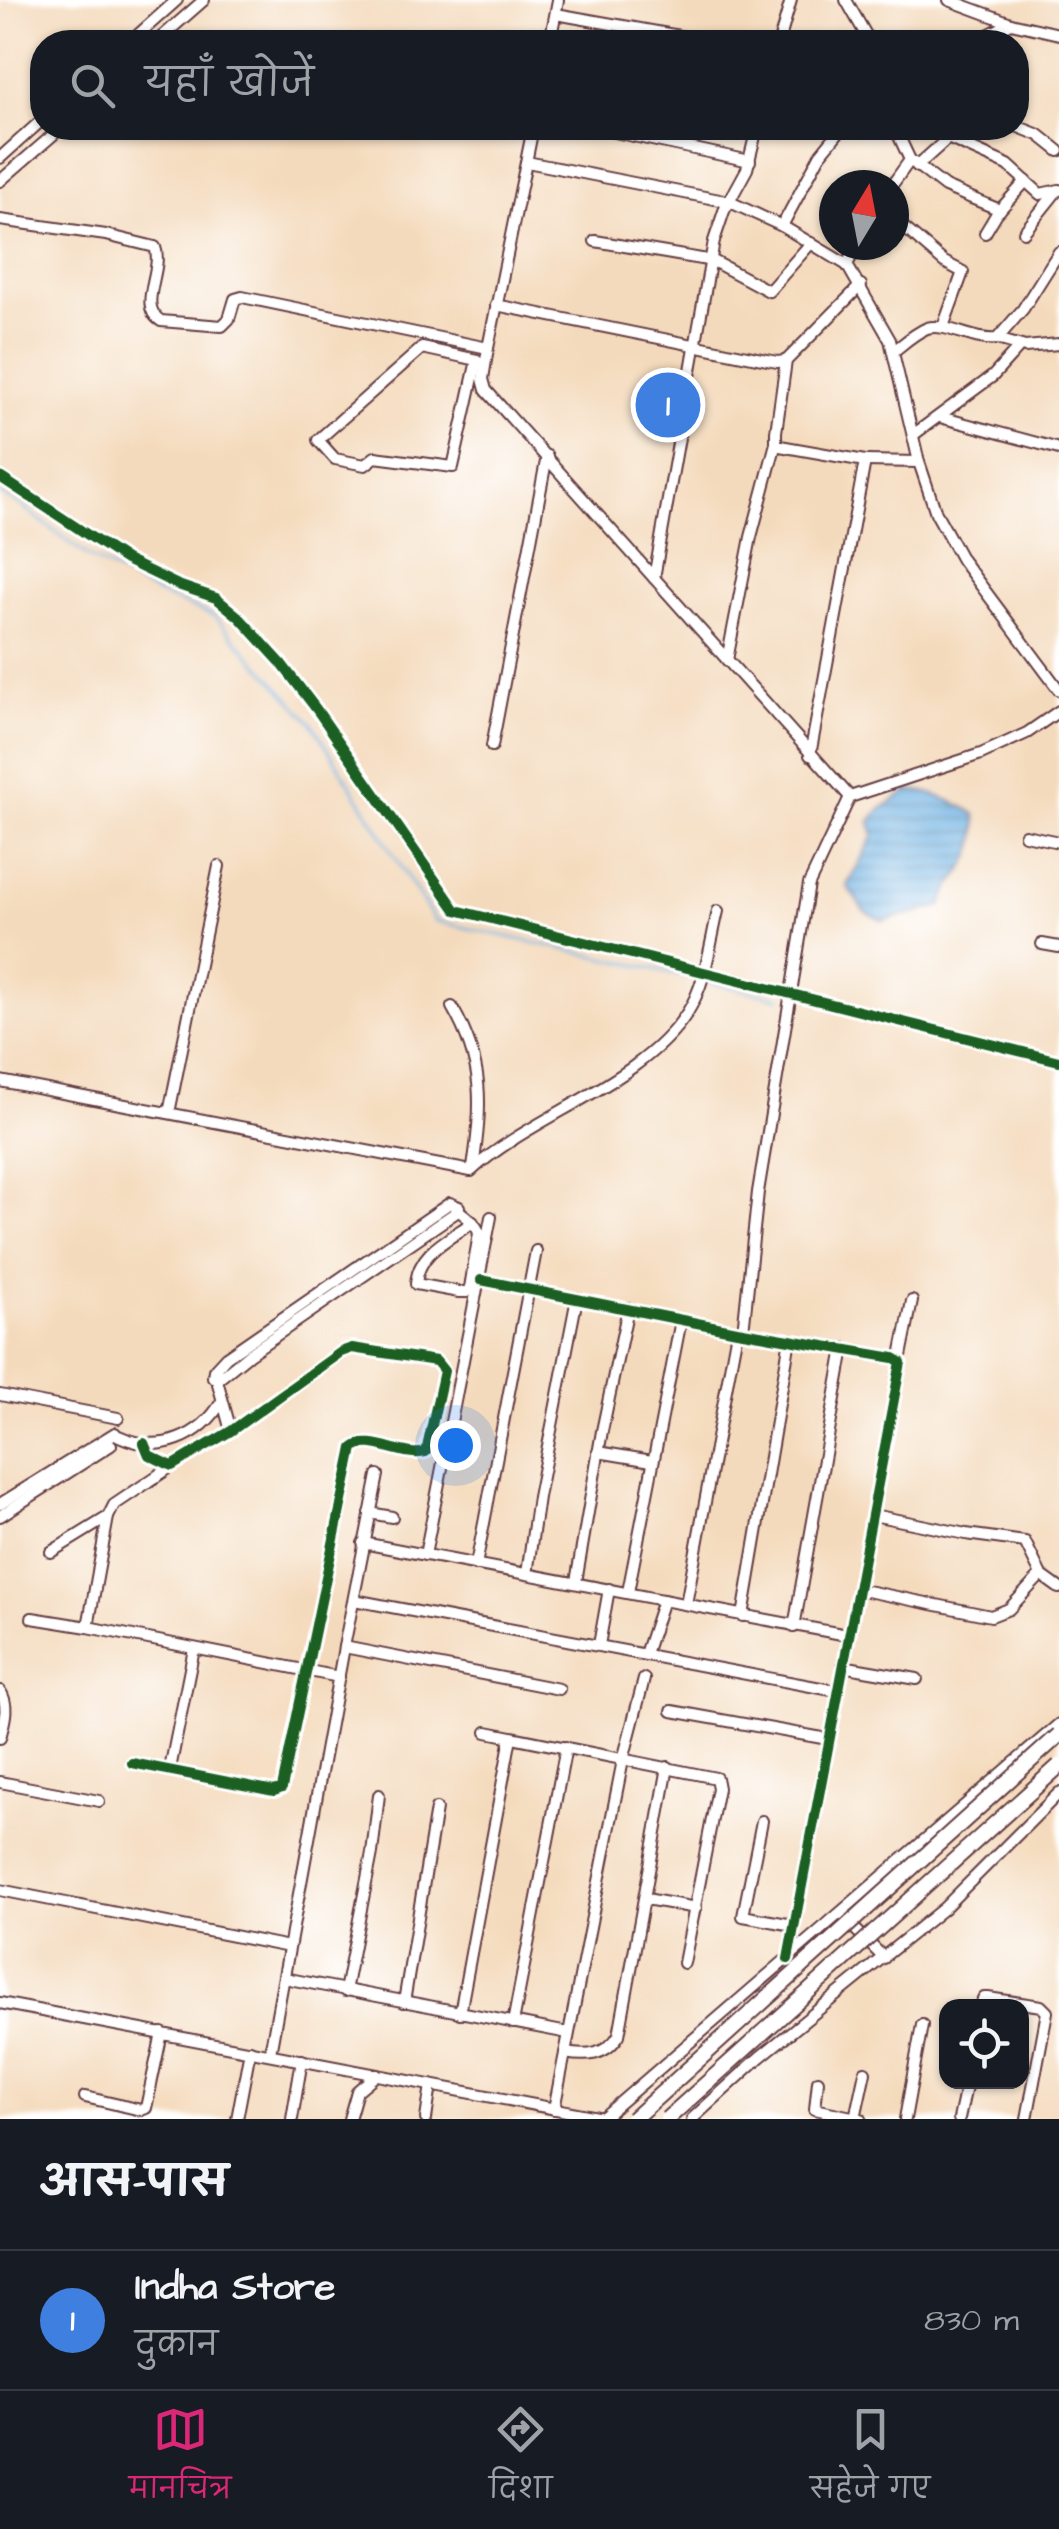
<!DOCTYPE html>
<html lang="hi">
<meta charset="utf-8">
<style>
:root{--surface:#171b24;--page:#20242c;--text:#f1f3f6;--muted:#9ea1a6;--line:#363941;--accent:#db2777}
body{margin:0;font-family:"Architects Daughter","Playpen Sans Deva",sans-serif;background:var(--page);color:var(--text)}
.controls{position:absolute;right:30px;bottom:30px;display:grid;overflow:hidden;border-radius:20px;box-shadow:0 2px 8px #0004}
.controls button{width:90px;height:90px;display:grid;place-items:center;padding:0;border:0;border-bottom:2px solid var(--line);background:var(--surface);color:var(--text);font:50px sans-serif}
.compass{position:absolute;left:819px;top:170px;width:90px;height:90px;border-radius:50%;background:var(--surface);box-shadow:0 2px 8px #0004;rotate:10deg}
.you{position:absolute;left:455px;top:1445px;width:35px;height:35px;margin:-25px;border:8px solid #fff;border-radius:50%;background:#1a73e8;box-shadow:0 0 0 15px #1a73e833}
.badge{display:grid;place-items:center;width:65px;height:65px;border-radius:50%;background:var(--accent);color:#fff;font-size:32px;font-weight:700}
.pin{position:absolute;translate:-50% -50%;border:5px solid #fff;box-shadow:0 2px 10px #0006}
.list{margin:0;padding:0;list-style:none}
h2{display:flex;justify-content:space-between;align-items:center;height:130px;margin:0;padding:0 40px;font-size:42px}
h2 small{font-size:32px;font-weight:400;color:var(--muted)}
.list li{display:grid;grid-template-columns:65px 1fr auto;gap:30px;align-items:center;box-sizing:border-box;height:140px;padding:0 40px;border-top:2px solid var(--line)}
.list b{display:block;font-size:38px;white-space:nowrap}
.list p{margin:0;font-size:32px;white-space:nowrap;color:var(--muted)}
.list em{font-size:32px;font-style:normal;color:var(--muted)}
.icon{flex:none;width:55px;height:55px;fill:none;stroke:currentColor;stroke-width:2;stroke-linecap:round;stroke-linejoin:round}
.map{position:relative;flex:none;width:1059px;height:2119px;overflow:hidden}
.search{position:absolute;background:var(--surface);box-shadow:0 2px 8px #0004;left:30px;right:30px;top:30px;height:110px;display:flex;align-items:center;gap:25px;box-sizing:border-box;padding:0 35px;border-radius:40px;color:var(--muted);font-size:38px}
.sheet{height:270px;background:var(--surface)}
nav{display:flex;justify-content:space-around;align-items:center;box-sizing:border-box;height:140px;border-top:2px solid var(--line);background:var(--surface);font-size:28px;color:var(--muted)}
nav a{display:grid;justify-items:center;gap:5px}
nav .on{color:var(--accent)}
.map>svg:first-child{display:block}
.water{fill:url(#water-rules);stroke:#5b6886;stroke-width:2.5}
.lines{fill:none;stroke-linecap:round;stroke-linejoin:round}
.stream{stroke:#6cb0e2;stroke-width:2.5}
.minor-casing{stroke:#643b41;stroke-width:14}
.minor{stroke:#fff;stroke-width:10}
.highway-bridge-casing{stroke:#643b41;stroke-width:18;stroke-linecap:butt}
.highway-bridge{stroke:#fff;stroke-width:14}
.cycleway-casing{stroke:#fff;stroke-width:16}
.cycleway{stroke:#1b5e20;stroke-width:10}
</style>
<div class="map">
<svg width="1059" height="2119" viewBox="0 0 1059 2119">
<defs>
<pattern id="water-rules" width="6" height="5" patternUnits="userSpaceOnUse" patternTransform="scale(2.5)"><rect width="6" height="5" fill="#6cb0e2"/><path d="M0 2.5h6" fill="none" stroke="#5b8fb7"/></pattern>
</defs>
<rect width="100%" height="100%" fill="#fff"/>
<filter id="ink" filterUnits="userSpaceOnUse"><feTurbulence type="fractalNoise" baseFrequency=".01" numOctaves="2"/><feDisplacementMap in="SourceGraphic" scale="20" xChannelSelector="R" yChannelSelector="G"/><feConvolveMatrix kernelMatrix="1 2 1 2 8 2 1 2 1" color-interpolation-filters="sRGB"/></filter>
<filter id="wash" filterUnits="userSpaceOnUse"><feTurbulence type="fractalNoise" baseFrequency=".0048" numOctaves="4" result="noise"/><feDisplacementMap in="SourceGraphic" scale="40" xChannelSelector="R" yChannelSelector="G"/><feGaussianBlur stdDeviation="2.25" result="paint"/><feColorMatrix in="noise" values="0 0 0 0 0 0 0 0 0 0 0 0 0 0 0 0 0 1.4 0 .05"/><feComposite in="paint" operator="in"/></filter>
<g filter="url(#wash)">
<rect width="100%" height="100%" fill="#f4dabc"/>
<path class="water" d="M909,790C927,790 962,804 976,815C981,867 954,868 941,906C922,913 901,914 883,921L864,911L847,886L874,835L870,822L880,810Z"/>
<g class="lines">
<g class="stream">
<path d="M0,494L19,504L88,556L152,591L214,616L312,723L435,921L691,977"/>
<path d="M704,981L781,998"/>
</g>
</g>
</g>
<g filter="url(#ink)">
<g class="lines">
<g class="minor-casing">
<g id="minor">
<path d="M846,0L870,42"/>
<path d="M949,0L1011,23L1059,34"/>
<path d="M556,14L713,42"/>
<path d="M130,42L177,0"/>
<path d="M156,42L204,0"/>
<path d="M550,42L558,0"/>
<path d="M779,42L791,0"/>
<path d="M974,42L1011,23"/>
<path d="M1016,126L1039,135L1059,151"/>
<path d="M533,128L488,348L483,379L486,390L850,797"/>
<path d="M596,128L750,161"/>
<path d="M950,139L1008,165L1040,194L1059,190"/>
<path d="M0,158L42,120"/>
<path d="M910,160L945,187L1000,210"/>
<path d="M527,162L730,202L782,226L847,265L890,340L919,462L936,513L962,560L1059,690"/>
<path d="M917,166L956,131L966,128"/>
<path d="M0,181L61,128"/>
<path d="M892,185L910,160L895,128"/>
<path d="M894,219L944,262L963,272L943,327"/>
<path d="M0,220L106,235L155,247C164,270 136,306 161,321L222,326L229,319L235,299L242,297L488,348"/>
<path d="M782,226L820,155L842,128"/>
<path d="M1024,232L1056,192"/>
<path d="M985,233L997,213L1026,181"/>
<path d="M595,241L713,261L769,291L811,243"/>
<path d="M847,265L857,245"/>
<path d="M496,305L777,362L786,361"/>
<path d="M997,339L1025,347L1059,344"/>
<path d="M422,348L477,360L453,467L375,457L365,465L335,459L318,440Z"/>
<path d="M894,351C904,343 915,333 927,328C945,322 974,342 997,339L1023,309L1059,252"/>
<path d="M940,417L1059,449"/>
<path d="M913,435L993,376L1020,346"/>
<path d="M865,461L919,462"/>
<path d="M0,477L126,560L178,585L216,598L239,617L281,663L317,710L456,910L1059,1061"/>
<path d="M654,578L714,241L724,211L747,169L757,128"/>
<path d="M727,660L751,537L776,443"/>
<path d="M492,746L547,456"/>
<path d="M810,755L865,461L780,446L776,443V432L786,361L861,285"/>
<path d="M850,797L981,754L1027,733L1059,711"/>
<path d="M1025,835L1059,842"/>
<path d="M1042,944L1059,947"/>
<path d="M452,1007C485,1064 482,1105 473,1168"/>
<path d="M0,1081L471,1171C532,1115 641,1084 687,1013C706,984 710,944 718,911"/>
<path d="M169,1113L219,866"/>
<path d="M450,1203L459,1207L455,1213L249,1354L217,1380L213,1377L214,1370L226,1357Z"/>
<path d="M458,1210C467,1217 476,1223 479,1233L470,1288L467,1292H459L416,1284C418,1252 448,1240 473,1222"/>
<path d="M481,1280L737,1331L894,1358L901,1362L788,1959"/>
<path d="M743,1332L758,1192L809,884L850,797"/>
<path d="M900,1361L912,1301"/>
<path d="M217,1380L231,1431"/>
<path d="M0,1395L118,1418"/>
<path d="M119,1436C160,1455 201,1437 222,1401"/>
<path d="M598,1452L652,1461"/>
<path d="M172,1466L114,1505L108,1517L88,1627L339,1677"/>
<path d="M378,1475L344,1647L559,1689"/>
<path d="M0,1504L115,1433"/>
<path d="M370,1513L392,1517"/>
<path d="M873,1515L966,1534L1025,1542L1041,1575L1059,1588"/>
<path d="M0,1516L111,1445"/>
<path d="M363,1543L847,1635"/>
<path d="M51,1552L108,1517"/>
<path d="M425,1555L491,1217"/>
<path d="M476,1565L536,1251"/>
<path d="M527,1574L538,1497L577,1298"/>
<path d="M576,1582L602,1431L628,1308"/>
<path d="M857,1589L991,1616L1009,1609L1041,1575"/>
<path d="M628,1592L681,1320"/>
<path d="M354,1600L837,1691"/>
<path d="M686,1604L737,1331"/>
<path d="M743,1616L790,1339"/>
<path d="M32,1618L88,1627"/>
<path d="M794,1627L844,1348"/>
<path d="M599,1645L609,1589"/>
<path d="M645,1654L663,1600"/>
<path d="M842,1666L917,1679"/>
<path d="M0,1691C10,1705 4,1722 0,1738"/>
<path d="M672,1711L828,1739"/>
<path d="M487,1732L716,1778L718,1788L684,1963"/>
<path d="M132,1763L274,1791L282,1788L353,1448C370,1434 404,1459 426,1452L444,1371L436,1361L352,1348L341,1352L231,1431L172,1466L149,1455L144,1443"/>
<path d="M170,1769L194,1649"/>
<path d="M0,1782L99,1801"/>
<path d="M762,1821L743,1916L793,1925"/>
<path d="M0,1890L289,1947"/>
<path d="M646,1899L696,1908"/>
<path d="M846,1920L884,1958"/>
<path d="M284,1978L568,2033"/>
<path d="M345,1991L372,1853L379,1795"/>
<path d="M404,2002L436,1809"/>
<path d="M0,2003L603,2118"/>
<path d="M980,2006L984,1998H988L1041,2006L1047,2012L1027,2119"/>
<path d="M460,2013L511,1737"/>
<path d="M513,2023L566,1747"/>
<path d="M270,2053L344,1647"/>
<path d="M565,2053C587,2057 606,2056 619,2035L668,1767"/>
<path d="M818,2081L815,2109L861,2119"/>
<path d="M85,2097L141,2110L146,2108L162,2033"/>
<path d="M554,2109L623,1760L644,1679"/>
<path d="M855,2118L865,2072"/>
<path d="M237,2119L250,2050"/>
<path d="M292,2119L302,2060"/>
<path d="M349,2119L357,2091L376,2075"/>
<path d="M426,2119L431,2085"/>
<path d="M601,2119L1059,1724"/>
<path d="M692,2119L760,2057L944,1908L1059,1793"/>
<path d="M905,2119L922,2025"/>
<path d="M959,2119L967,2082"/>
</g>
</g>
<use href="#minor" class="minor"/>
<g class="highway-bridge-casing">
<g id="highway-bridge">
<path d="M633,2119L1059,1735"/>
<path d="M667,2119L1059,1766"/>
</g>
</g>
<use href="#highway-bridge" class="highway-bridge"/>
<g class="cycleway-casing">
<g id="cycleway">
<path d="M0,477L126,560L178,585L216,598L239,617L281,663L317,710L456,910L1059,1061"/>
<path d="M481,1280L737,1331L894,1358L901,1362L788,1959"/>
<path d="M132,1763L274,1791L282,1788L353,1448C370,1434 404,1459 426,1452L444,1371L436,1361L352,1348L341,1352L231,1431L172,1466L149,1455L144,1443"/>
</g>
</g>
<use href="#cycleway" class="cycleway"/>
</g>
</g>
</svg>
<div class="controls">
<button><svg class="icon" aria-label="locate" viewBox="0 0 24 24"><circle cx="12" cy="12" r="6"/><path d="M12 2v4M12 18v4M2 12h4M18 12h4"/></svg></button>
</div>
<svg class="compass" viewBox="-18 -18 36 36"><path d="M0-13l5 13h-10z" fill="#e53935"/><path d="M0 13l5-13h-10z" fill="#9ea1a6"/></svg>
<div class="you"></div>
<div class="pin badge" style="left:668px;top:405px;background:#3f7fe0">1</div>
<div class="search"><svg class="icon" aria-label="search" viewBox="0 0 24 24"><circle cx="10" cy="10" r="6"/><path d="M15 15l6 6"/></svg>यहाँ खोजें</div>
</div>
<section class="sheet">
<h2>आस-पास<small></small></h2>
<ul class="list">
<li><span class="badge" style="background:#3f7fe0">1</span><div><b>Indha Store</b><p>दुकान</p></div><em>830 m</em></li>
</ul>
</section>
<nav>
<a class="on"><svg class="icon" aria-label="map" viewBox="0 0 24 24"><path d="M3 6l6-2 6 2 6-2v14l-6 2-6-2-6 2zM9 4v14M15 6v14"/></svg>मानचित्र</a>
<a><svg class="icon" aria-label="directions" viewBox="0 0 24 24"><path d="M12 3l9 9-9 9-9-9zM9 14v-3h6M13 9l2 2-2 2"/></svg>दिशा</a>
<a><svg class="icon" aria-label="saved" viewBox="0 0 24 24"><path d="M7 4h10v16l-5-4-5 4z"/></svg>सहेजे गए</a>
</nav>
